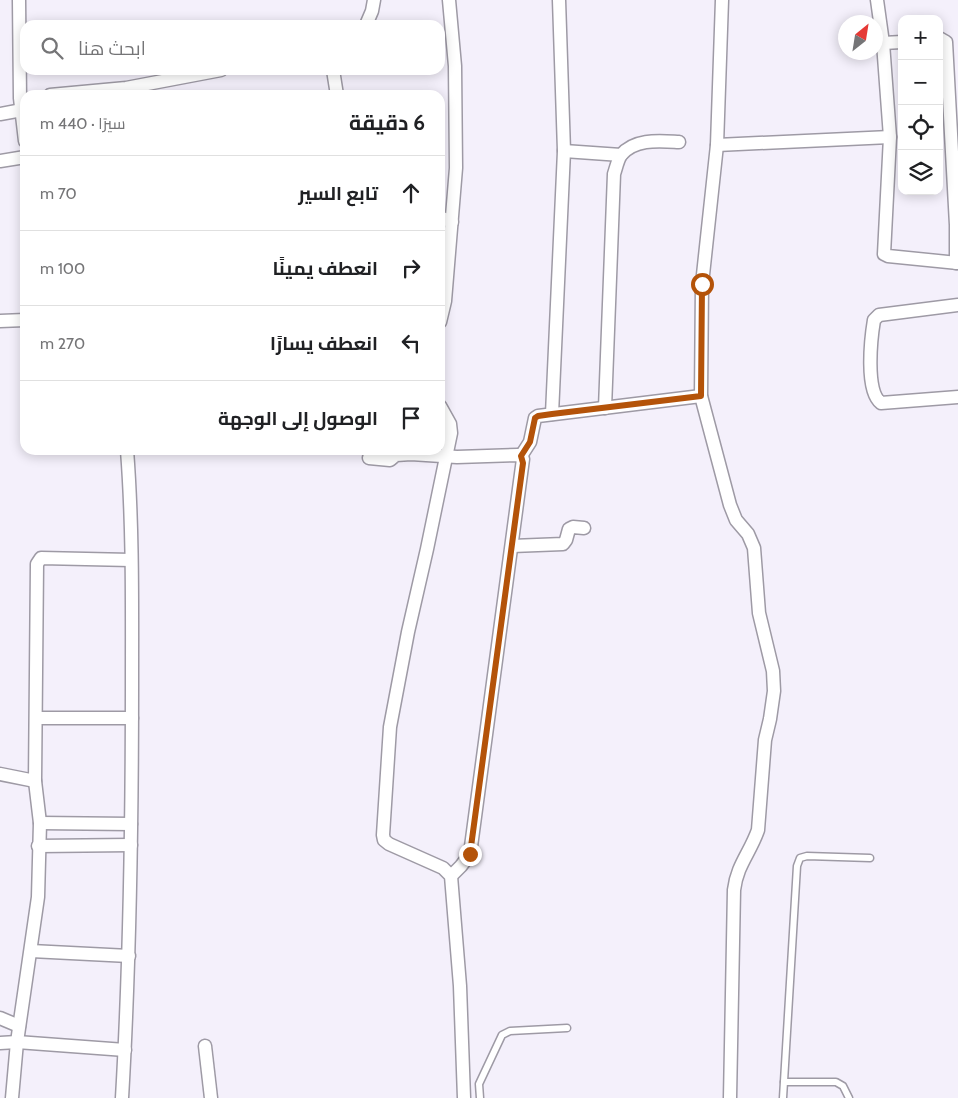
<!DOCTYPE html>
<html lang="ar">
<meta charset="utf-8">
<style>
:root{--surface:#fff;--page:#f2f2f2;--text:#202124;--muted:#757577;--line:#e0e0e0}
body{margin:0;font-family:Cabin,Cairo,sans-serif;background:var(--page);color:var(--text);direction:rtl}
.controls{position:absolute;right:15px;top:15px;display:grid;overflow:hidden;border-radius:10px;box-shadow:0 2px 12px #0003}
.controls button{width:45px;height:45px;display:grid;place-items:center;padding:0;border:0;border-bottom:1px solid var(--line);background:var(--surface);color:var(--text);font:25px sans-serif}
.compass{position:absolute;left:838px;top:15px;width:45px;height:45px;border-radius:50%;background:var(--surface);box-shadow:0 2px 12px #0003;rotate:30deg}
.stop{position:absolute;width:15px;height:15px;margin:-11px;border:4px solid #b45309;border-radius:50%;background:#fff}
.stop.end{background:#b45309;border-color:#fff;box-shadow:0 1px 5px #0008}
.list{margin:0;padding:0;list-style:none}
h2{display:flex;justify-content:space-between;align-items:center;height:65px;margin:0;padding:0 20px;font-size:21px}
h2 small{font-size:16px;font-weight:400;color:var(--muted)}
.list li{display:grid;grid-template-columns:32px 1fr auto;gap:15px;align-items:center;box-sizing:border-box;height:75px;padding:0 20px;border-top:1px solid var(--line)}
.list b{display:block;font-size:19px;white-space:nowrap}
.list em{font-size:16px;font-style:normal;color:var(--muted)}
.icon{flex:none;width:28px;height:28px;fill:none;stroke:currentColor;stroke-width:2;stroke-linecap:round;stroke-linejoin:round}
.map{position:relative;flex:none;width:958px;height:1098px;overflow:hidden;direction:ltr}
.search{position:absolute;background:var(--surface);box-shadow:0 2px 12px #0003;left:20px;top:20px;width:425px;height:55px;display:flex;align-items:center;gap:12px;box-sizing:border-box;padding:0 18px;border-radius:15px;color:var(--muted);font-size:19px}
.panel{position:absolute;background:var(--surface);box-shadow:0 2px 12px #0003;left:20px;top:90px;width:425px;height:365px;border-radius:15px;direction:rtl}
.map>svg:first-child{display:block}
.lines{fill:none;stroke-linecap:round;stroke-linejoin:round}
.lane-casing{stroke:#9e9aa5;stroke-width:9}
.street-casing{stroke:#9e9aa5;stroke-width:15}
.lane{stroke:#fff;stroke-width:6}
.street{stroke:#fff;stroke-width:12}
.route{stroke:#b45309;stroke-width:6}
</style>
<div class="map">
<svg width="958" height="1098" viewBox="0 0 958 1098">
<rect width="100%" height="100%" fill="#f4f0fb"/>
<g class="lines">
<g class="lane-casing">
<g id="lane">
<path d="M784,1082H836L843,1086L849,1098"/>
<path d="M480,1098L479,1084L502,1035L510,1031L567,1028"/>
<path d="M783,1098L797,866L800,858L807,856L870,858"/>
</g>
</g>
<g class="street-casing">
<g id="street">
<path d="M19,0L20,98L25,141"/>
<path d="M722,0L717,145L702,284L701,396L730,505L736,520L748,534L754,548L759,613L773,671L774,691L770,719L765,740L758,830C750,853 737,865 734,890L730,1098"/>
<path d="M877,0L883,43L890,137L884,254L888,256L958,263"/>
<path d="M366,25L372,11L374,0"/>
<path d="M939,38L946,42L956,225V263"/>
<path d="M883,43L902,42"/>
<path d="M333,70L337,95"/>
<path d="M50,95L126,88L221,70"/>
<path d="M0,114L22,110"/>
<path d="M717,145L890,137"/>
<path d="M564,151L621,155"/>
<path d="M0,161L25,157"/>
<path d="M440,217L452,222"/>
<path d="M958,305L879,315L874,320C871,338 865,391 881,403L958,397"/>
<path d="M0,321L25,320"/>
<path d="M440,322L445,301L456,168L455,66L449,0"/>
<path d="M440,406L450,424L451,433L427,549L408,632L390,727L383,835L384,840L389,844L443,868L451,876L460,986L464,1098"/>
<path d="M605,408L614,174C616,168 618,159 621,155C635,138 660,141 679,142"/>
<path d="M552,414L564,151L559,0"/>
<path d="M521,456L530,442L535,418L538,416L701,396"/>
<path d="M369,458L390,460L396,455L411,454L457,457L518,455L523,459L470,854L461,866L451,876"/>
<path d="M512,546L563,544L566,540L569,529L573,527L584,528"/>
<path d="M37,718H132"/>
<path d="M0,774L35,781"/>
<path d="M40,823L131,824"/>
<path d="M38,846L131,845"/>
<path d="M31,951L129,956"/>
<path d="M0,1018L19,1026"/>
<path d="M0,1043L17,1042L125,1050"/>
<path d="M205,1046L211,1098"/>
<path d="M12,1098L17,1042L38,897L40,823L35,781L37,564L41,558L131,560"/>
<path d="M122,1098C130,961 132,823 132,685C132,607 133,528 127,450"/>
</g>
</g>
<use href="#lane" class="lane"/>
<use href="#street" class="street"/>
</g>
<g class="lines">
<path class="route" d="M470,854L523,463L521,456L530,442L535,418L538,416L552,414L701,396L702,284"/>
</g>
</svg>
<div class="controls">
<button>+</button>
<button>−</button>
<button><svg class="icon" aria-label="locate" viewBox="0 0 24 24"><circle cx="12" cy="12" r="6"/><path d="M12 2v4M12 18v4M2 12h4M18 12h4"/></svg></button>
<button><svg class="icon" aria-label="layers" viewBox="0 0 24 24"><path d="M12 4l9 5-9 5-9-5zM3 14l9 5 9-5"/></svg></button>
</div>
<svg class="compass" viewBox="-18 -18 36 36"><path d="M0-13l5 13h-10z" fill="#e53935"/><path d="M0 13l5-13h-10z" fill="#757577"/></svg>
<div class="stop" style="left:702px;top:284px"></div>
<div class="stop end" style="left:470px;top:854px"></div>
<div class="search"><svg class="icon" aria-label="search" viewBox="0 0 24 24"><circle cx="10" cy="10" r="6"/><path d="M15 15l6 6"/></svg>ابحث هنا</div>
<section class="panel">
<h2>6 دقيقة<small>سيرًا · 440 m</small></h2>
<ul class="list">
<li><svg class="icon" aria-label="ahead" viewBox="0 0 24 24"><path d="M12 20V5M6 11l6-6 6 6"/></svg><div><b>تابع السير</b></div><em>70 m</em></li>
<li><svg class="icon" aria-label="right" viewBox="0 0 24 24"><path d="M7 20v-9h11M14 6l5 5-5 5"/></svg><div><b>انعطف يمينًا</b></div><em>100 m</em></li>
<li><svg class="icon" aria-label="left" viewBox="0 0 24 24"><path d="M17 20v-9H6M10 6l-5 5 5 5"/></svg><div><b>انعطف يسارًا</b></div><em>270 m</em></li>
<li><svg class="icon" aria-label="arrive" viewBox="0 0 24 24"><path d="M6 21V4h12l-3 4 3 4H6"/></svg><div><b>الوصول إلى الوجهة</b></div></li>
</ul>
</section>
</div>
